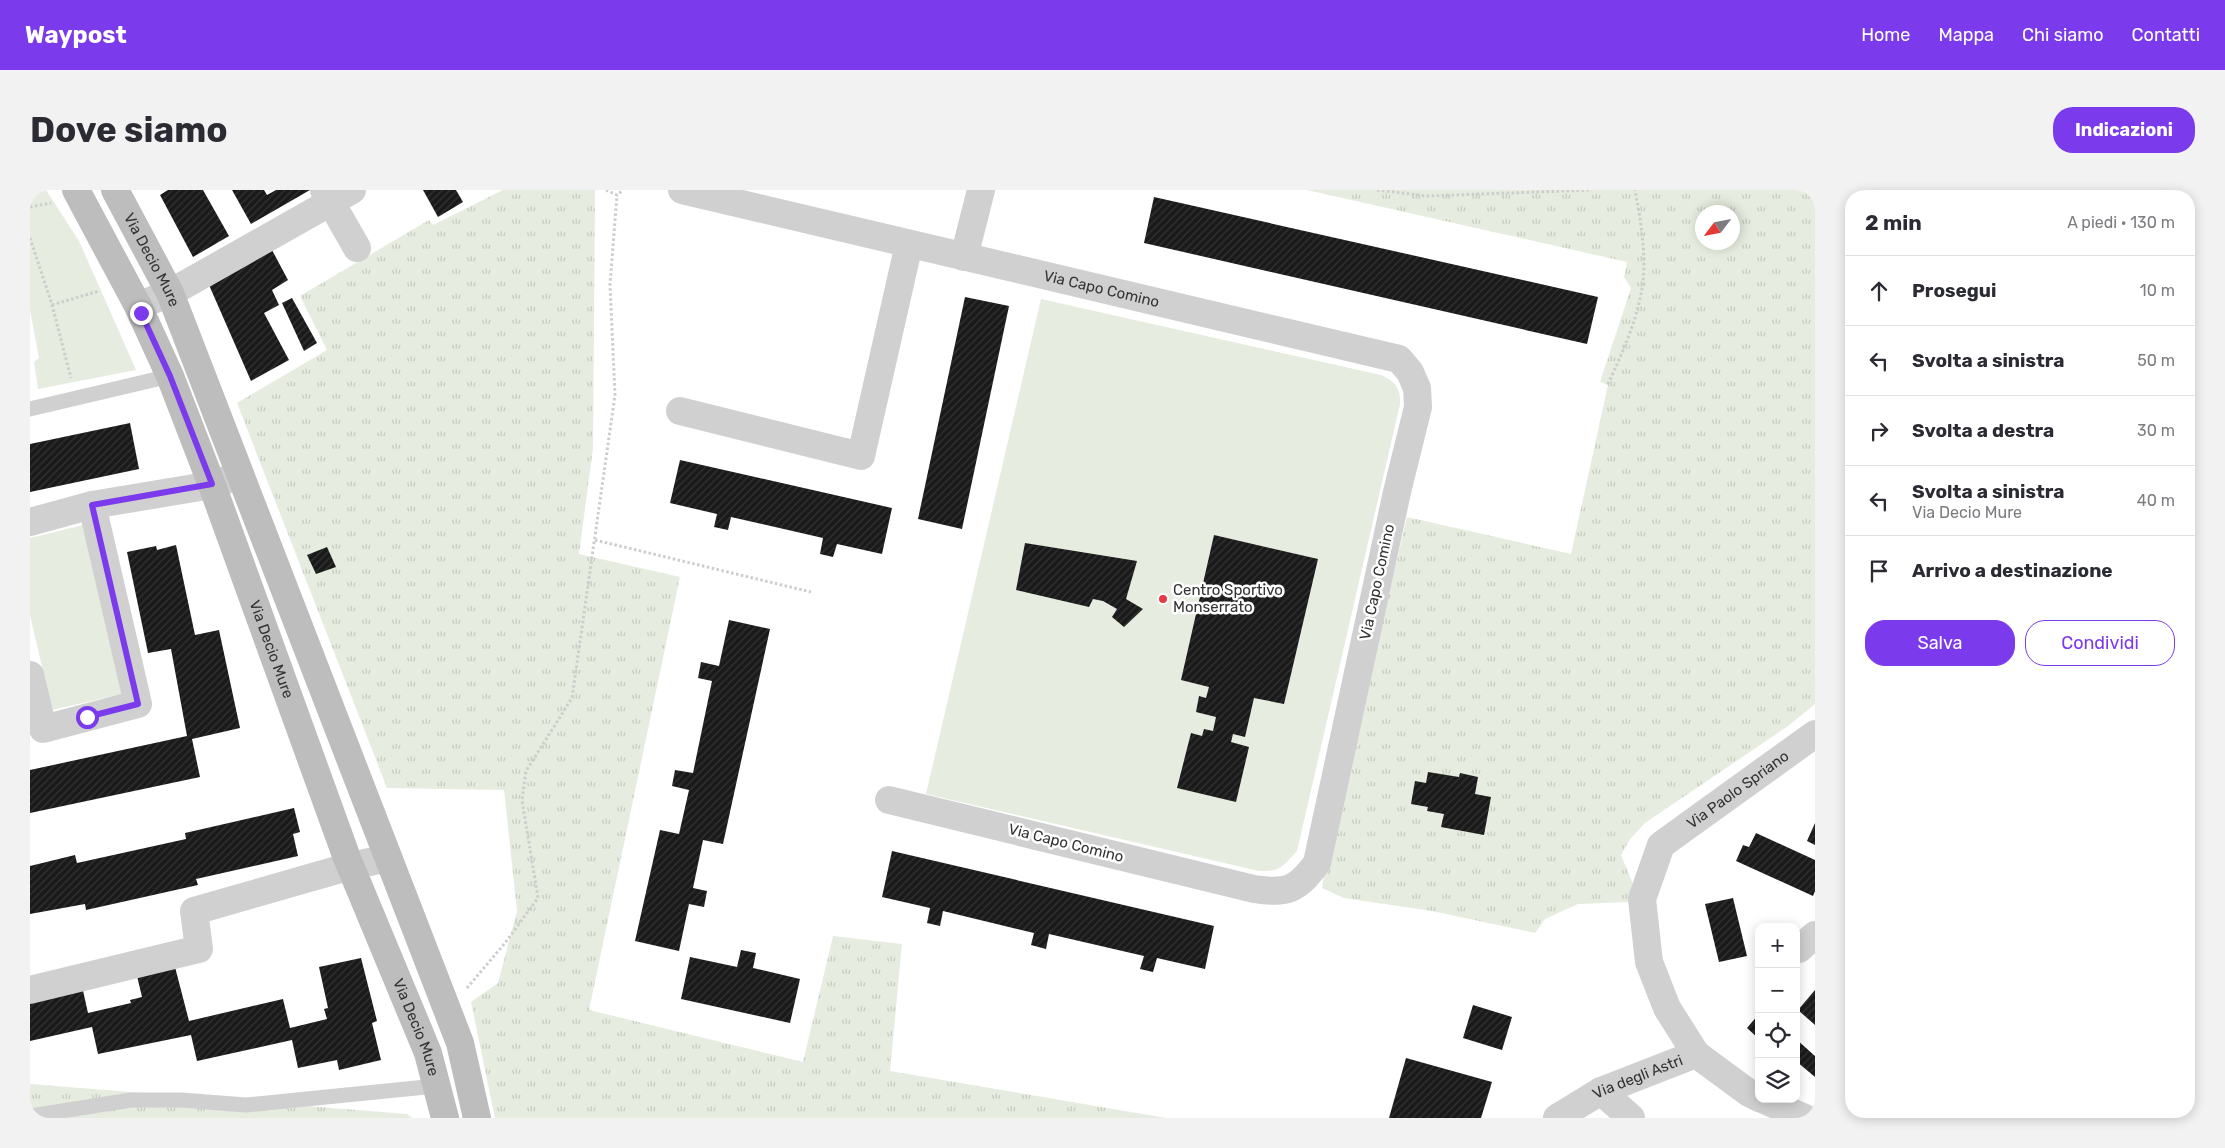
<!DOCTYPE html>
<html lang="it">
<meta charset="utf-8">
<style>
:root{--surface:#fff;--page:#f2f2f3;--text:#2b2b33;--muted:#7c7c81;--line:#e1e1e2;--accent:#7c3aed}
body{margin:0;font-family:Rubik,sans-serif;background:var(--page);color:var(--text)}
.controls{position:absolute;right:15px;bottom:15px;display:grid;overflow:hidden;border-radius:10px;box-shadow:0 2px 12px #0003}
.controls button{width:45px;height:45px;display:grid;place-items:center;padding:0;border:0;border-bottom:1px solid var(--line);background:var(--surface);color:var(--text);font:25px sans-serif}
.compass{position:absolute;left:1665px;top:15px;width:45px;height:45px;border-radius:50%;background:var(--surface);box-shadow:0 2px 12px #0003;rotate:238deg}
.stop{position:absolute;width:15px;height:15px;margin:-11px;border:4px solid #7c3aed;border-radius:50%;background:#fff}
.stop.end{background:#7c3aed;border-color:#fff;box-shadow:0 1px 5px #0008}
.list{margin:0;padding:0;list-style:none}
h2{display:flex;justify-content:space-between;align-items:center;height:65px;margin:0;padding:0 20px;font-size:21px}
h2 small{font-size:16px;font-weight:400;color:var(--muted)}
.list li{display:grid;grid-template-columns:32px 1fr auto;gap:15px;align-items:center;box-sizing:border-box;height:70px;padding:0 20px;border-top:1px solid var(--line)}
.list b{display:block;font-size:19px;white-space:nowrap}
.list p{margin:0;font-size:16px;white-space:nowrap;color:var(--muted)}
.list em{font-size:16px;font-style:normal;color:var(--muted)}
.actions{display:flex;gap:10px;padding:15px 20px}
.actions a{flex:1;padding:11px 0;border:1px solid var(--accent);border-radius:20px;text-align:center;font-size:18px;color:var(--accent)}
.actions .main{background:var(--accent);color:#fff}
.icon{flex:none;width:28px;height:28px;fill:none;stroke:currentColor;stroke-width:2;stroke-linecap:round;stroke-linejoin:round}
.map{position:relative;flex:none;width:1785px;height:928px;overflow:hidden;border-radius:20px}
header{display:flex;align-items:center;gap:30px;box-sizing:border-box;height:70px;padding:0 25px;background:var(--accent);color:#fff}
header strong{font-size:24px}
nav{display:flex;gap:28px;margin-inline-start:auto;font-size:18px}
.intro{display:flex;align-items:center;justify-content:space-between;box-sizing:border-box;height:120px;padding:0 30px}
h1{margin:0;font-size:35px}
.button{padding:12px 22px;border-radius:20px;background:var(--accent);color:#fff;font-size:18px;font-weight:700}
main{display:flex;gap:30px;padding:0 30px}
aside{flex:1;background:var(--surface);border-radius:20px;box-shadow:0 2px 12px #0003}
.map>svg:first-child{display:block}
.grass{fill:url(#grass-tufts);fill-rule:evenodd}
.green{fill:#e6ecdf}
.building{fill:url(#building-hatch)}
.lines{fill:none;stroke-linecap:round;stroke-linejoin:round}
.path{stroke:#cdcdcd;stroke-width:3;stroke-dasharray:2.5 2.5;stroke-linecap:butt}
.lane{stroke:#d0d0d0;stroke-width:15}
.street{stroke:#d0d0d0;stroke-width:28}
.secondary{stroke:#bdbdbd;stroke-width:28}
.route{stroke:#7c3aed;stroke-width:6}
.poi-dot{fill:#e63946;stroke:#fff;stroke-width:2}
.labels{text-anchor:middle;stroke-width:5;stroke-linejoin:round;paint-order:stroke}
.street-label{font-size:15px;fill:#333;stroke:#fff}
.poi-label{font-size:15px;fill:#333;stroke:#fff;text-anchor:start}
</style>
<header>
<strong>Waypost</strong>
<nav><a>Home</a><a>Mappa</a><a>Chi siamo</a><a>Contatti</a></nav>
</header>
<div class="intro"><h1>Dove siamo</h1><a class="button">Indicazioni</a></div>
<main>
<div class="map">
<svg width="1785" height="928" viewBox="0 0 1785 928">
<defs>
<pattern id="grass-tufts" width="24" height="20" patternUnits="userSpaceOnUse" patternTransform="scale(1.25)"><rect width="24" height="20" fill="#e6ecdf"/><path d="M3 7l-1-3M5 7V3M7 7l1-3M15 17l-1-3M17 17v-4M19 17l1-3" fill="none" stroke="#c6cbc0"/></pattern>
<pattern id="building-hatch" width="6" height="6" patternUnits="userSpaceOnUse" patternTransform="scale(1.25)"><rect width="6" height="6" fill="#1a1a1a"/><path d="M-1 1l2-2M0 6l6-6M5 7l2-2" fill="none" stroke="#333"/></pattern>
</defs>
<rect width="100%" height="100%" fill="#fff"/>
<g class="grass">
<path d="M473,0H565L563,258L549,364L650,387L559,820L773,872L803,746L872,754L860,881L1136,928H465L441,812L468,793L487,721L474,600L357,598L207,213L297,160L270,106L399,30L403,35Z"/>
<path d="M1277,0H1785V514L1758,536L1615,633L1600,649L1591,665L1603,694L1598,712L1548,714L1515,729L1505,743L1402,721L1314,708L1292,698L1296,674L1377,327L1541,364L1578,195L1570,192L1601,98L1594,87L1597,72ZM1672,22H1702V52H1672Z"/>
<path d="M0,894L377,924L382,928H0Z"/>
</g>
<g class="green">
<path d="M0,0H16L49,51L106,180L8,199L4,172L9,168L0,120Z"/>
<path d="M1011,109L1351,185C1365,191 1371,199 1370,214L1267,661C1253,676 1250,682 1229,681L896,604Z"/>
<path d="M53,335L92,504L22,520L0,425V348Z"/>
</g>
<g class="building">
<path d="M138,0H173L199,46L163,67L130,5Z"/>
<path d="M202,0H234L237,5L246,0H280L221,34Z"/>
<path d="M393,0H426L433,12L408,27Z"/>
<path d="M1124,7L1568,107L1557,154L1114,53Z"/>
<path d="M242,60L258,90L242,100L249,115L234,123L259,170L221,191L179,95Z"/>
<path d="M935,107L979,116L932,339L888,329Z"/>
<path d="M262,108L287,153L274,161L252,113Z"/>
<path d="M100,233L109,279L0,302V254Z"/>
<path d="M650,270L862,318L852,364L807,354L803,367L790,364L793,348L701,327L698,340L684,337L687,324L640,313Z"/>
<path d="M1184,345L1288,369L1254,514L1224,508L1215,547L1203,544L1201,552L1219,557L1206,612L1147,598L1161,543L1172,546L1174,539L1183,541L1186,527L1166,522L1169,506L1176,508L1179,497L1151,490Z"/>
<path d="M995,353L1107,371L1096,409L1113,419L1094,437L1082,427L1087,419L1073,411L1063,409L1059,417L986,400Z"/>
<path d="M146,355L165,445L189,440L210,538L162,549L170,587L0,623V580L157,546L141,459L118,463L97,362L126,356L127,360Z"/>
<path d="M297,357L306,377L286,384L277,365Z"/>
<path d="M699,430L740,439L693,654L673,650L663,698L677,701L674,717L659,714L649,761L605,751L630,640L649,644L659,600L642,596L645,580L663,583L682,491L668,488L671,472L689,476Z"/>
<path d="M1398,582L1429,587L1430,583L1448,587L1445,604L1461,607L1454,645L1411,637L1414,624L1397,621L1398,617L1381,614L1385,591L1396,593Z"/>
<path d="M264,618L270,642L263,644L268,666L166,689L168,695L56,720L55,714L0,724V676L45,665L47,673L156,649L155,643Z"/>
<path d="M1785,633V655L1777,651Z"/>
<path d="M1726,643L1785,670V701L1783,706L1706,671L1713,655L1719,657Z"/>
<path d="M862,661L1184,736L1175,779L1127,768L1123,782L1110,779L1114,766L1019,744L1016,759L1001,755L1004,743L913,721L910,736L897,733L900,718L852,707Z"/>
<path d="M1703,708L1717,766L1689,772L1675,714Z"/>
<path d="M711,760L726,763L723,778L770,789L760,833L651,809L660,767L707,777Z"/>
<path d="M331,768L347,831L342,833L351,870L309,880L307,870L268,878L262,850L167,871L161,845L68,864L62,837L0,851V808L52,796L58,823L101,813L100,810L112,807L107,786L145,777L159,831L253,809L260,838L297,829L294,819L298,818L289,777Z"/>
<path d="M1785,800V835L1768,820Z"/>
<path d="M1443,815L1482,827L1472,860L1433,848Z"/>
<path d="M1729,824V849L1717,838Z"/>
<path d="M1766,849L1785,866V887L1766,871Z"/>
<path d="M1376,868L1462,892L1451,928H1359Z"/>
</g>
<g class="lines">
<g class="path">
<path d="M576,0L587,5L593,0"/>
<path d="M1347,0L1397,6L1562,0"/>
<path d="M0,17L21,13"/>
<path d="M0,48L22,115L41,188"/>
<path d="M22,115L69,101"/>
<path d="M1578,194C1591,166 1605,135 1611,104C1618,72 1611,32 1605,0"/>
<path d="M565,350L781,402"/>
<path d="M437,798L475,753L508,708L492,610L496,581L542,508L585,205L580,95L587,5"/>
</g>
<g class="lane">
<path d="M0,219L140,186"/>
<path d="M0,926L101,910H151L216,915L406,896"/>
</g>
<g class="street">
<path d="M294,0L327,58"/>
<path id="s1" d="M652,0L1369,169L1380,182L1387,198L1388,217L1367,302L1287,673C1267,700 1257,704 1224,699L859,610"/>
<path d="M934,67L951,0"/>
<path d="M108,116L140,103L322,0"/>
<path d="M650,221L831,266L879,54"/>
<path d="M0,332L62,315L182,295L210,285"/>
<path d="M0,485L13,539L108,514L62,315"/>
<path d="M1769,759L1785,745"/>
<path d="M0,800L169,759L164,721L321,676L358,668"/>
<path d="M1571,901L1601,928"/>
<path id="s2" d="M1729,908L1719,903L1666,864L1637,818L1619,772L1612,709L1631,655L1785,544"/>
<path d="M1732,909L1775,928"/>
<path id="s3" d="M1527,928L1571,901L1666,864"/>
</g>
<g class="secondary">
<path id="s4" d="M46,0L108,116L140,186L182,295L317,668L398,863L415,928"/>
<path id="s5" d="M85,0L140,103L430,853L447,928"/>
</g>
</g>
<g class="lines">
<path class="route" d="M57,527L108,514L62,315L182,294L140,186L111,123"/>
</g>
<circle class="poi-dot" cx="1133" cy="409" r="5"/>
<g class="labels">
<g class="street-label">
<text dy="5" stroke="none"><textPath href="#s5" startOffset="79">Via Decio Mure</textPath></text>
<text dy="5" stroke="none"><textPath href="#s1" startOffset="431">Via Capo Comino</textPath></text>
<text transform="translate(1347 392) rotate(-78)" y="5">Via Capo Comino</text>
<text dy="5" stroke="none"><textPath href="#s4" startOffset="500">Via Decio Mure</textPath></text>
<text dy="5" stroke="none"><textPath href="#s2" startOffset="396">Via Paolo Spriano</textPath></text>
<text transform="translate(1036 653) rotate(14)" y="5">Via Capo Comino</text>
<text dy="5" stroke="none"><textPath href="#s4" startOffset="905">Via Decio Mure</textPath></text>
<text dy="5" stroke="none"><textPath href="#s3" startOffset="91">Via degli Astri</textPath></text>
</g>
<g class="poi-label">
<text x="1143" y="405">Centro Sportivo<tspan x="1143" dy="17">Monserrato</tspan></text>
</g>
</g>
</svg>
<div class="controls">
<button>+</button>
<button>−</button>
<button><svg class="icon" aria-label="locate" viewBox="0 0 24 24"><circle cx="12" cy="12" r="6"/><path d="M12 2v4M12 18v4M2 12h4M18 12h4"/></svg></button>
<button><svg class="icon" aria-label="layers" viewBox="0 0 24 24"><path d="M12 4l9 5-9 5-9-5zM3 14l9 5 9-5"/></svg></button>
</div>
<svg class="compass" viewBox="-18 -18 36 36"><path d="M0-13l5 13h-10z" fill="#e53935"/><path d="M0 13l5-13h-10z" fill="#7c7c81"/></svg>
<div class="stop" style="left:57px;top:527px"></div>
<div class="stop end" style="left:111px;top:123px"></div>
</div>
<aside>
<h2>2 min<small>A piedi · 130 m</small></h2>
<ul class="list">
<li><svg class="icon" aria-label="ahead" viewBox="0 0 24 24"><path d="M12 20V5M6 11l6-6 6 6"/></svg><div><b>Prosegui</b></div><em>10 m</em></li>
<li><svg class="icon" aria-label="left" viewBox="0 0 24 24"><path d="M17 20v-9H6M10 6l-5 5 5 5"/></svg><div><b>Svolta a sinistra</b></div><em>50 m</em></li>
<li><svg class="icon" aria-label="right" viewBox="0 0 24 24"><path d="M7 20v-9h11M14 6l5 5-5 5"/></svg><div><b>Svolta a destra</b></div><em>30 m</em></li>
<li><svg class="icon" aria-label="left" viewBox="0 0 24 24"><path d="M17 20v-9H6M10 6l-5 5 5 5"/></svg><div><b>Svolta a sinistra</b><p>Via Decio Mure</p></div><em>40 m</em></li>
<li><svg class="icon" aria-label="arrive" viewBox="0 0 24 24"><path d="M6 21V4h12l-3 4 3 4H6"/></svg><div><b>Arrivo a destinazione</b></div></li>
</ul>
<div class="actions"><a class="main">Salva</a><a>Condividi</a></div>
</aside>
</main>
